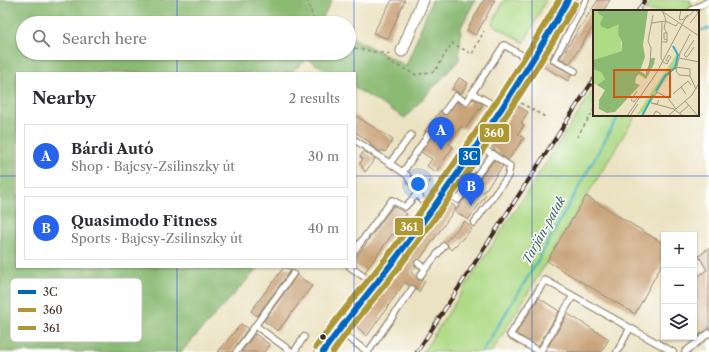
<!DOCTYPE html>
<meta charset="utf-8">
<style>
:root{--surface:#fff;--page:#f2f2f3;--text:#2b2b33;--muted:#7c7c81;--line:#e1e1e2;--accent:#2563eb}
body{margin:0;font-family:"Libre Caslon Text",serif;background:var(--page);color:var(--text)}
.controls{position:absolute;right:12px;bottom:12px;display:grid;overflow:hidden;border-radius:0px;box-shadow:0 1px 3px #0004}
.controls button{width:36px;height:36px;display:grid;place-items:center;padding:0;border:0;border-bottom:1px solid var(--line);background:var(--surface);color:var(--text);font:20px sans-serif}
.you{position:absolute;left:418px;top:184px;width:14px;height:14px;margin:-10px;border:3px solid #fff;border-radius:50%;background:#1a73e8;box-shadow:0 0 0 6px #1a73e833}
.badge{display:grid;place-items:center;width:26px;height:26px;border-radius:50%;background:var(--accent);color:#fff;font-size:13px;font-weight:700}
.pin{position:absolute;translate:-50% -33px;filter:drop-shadow(0 1px 2px #0008)}
.pin::after{content:'';position:absolute;top:21px;width:14px;height:12px;background:inherit;clip-path:polygon(0 0,100% 0,50% 100%)}
.list{margin:0;padding:0;list-style:none}
h2{display:flex;justify-content:space-between;align-items:center;height:52px;margin:0;padding:0 16px;font-size:17px}
h2 small{font-size:13px;font-weight:400;color:var(--muted)}
.list li{display:grid;grid-template-columns:26px 1fr auto;gap:12px;align-items:center;box-sizing:border-box;height:64px;margin:0 8px 8px;padding:0 8px;border:1px solid var(--line);border-radius:0px}
.list b{display:block;font-size:15px;white-space:nowrap}
.list p{margin:0;font-size:13px;white-space:nowrap;color:var(--muted)}
.list em{font-size:13px;font-style:normal;color:var(--muted)}
.icon{flex:none;width:22px;height:22px;fill:none;stroke:currentColor;stroke-width:2;stroke-linecap:round;stroke-linejoin:round}
.map{position:relative;flex:none;width:709px;height:352px;overflow:hidden}
.search{position:absolute;background:var(--surface);box-shadow:0 1px 3px #0004;left:16px;top:16px;width:340px;height:44px;display:flex;align-items:center;gap:10px;box-sizing:border-box;padding:0 14px;border-radius:22px;color:var(--muted);font-size:15px}
.panel{position:absolute;background:var(--surface);box-shadow:0 1px 3px #0004;left:16px;top:72px;width:340px;height:196px;border-radius:0px}
.map>svg:first-child{display:block}
.green{fill:#afda86;stroke:#758252}
.forest{fill:#8bba73;stroke:#637248}
.lines{fill:none;stroke-linecap:round;stroke-linejoin:round}
.stream{stroke:#3dacba;stroke-width:2.5}
.building{fill:#c9a47a}
.lane-casing{stroke:#938670;stroke-width:8}
.street-casing{stroke:#938670;stroke-width:13}
.primary-casing{stroke:#938670;stroke-width:19}
.path{stroke:#938670;stroke-width:1.5;stroke-dasharray:3 3;stroke-linecap:butt}
.lane{stroke:#fff;stroke-width:5.5}
.street{stroke:#fff;stroke-width:11}
.primary{stroke:#fff;stroke-width:17}
.rail-casing{stroke:#3b2a1e;stroke-width:4}
.rail{stroke:#fff;stroke-width:2.5;stroke-dasharray:8;stroke-linecap:butt}
.bus-1-casing{stroke:#fff;stroke-width:9}
.bus-2-casing{stroke:#fff;stroke-width:9}
.bus-3-casing{stroke:#fff;stroke-width:9}
.bus-1{stroke:#0065bd;stroke-width:6}
.bus-2{stroke:#ae9834;stroke-width:6}
.bus-3{stroke:#ae9834;stroke-width:6}
.grid{fill:none;stroke:#1d4ed8;stroke-width:1;stroke-opacity:0.55}
.bus-dot{fill:#3b2a1e;stroke:#fff;stroke-width:1.5}
.labels{text-anchor:middle;stroke-width:3;stroke-linejoin:round;paint-order:stroke}
.water-label{font-size:12px;font-style:italic;fill:#3c6464;stroke:#fff}
.inset-river{fill:none;stroke:#3dacba;stroke-width:2}
.inset-road{fill:none;stroke:#a59880;stroke-width:1}
.view{fill:#d7540e;fill-opacity:0.15;stroke:#d7540e;stroke-width:2}
.inset-edge{fill:none;stroke:#3b2a1e;stroke-width:2}
.key{fill:#fff;stroke:#c4bfbc;stroke-width:1}
.key-label{font-size:11px;fill:#3b2a1e}
.line-badge{stroke:#fff;stroke-width:1.5}
.badge-label{font-size:11px;text-anchor:middle;font-weight:bold;fill:#fff}
</style>
<div class="map">
<svg width="709" height="352" viewBox="0 0 709 352">
<rect width="100%" height="100%" fill="#fff"/>
<filter id="ink" filterUnits="userSpaceOnUse"><feTurbulence type="fractalNoise" baseFrequency=".025" numOctaves="2"/><feDisplacementMap in="SourceGraphic" scale="8" xChannelSelector="R" yChannelSelector="G"/><feConvolveMatrix kernelMatrix="1 2 1 2 8 2 1 2 1" color-interpolation-filters="sRGB"/></filter>
<filter id="wash" filterUnits="userSpaceOnUse"><feTurbulence type="fractalNoise" baseFrequency=".012" numOctaves="4" result="noise"/><feDisplacementMap in="SourceGraphic" scale="16" xChannelSelector="R" yChannelSelector="G"/><feGaussianBlur stdDeviation="0.9" result="paint"/><feColorMatrix in="noise" values="0 0 0 0 0 0 0 0 0 0 0 0 0 0 0 0 0 1.4 0 .05"/><feComposite in="paint" operator="in"/></filter>
<g filter="url(#wash)">
<rect width="100%" height="100%" fill="#ebe2c1"/>
<g class="green">
<path d="M504,0H546L524,43L492,24Z"/>
<path d="M652,0H691L690,1L694,11H645Z"/>
<path d="M594,89V115H636L492,352H423Z"/>
</g>
<path class="forest" d="M0,0H332L321,21L324,23H23V53H349V36L406,66L432,0H475L461,27L459,60L405,118L355,88V73H331L307,59L290,73H17V267H259L181,352H0Z"/>
<g class="lines">
<g class="stream">
<path d="M698,31L709,28"/>
<path d="M482,352L537,262L619,115"/>
</g>
</g>
<g id="blocks">
<g class="building">
<path d="M392,0H405L388,39L373,33Z"/>
<path d="M484,0H495L476,35L467,30Z"/>
<path d="M598,0H610L603,11H594V25L570,63L560,58Z"/>
<path d="M550,51L553,53L550,58L551,63L572,74L568,81L541,65Z"/>
<path d="M459,78L468,83L461,94L452,89Z"/>
<path d="M473,99L483,104L465,129L461,126L449,144L453,147L436,172L427,166L432,159L421,152L432,136L430,131L424,132L441,110L442,114L446,115L457,102L466,106Z"/>
<path d="M518,106L528,112L521,123L524,125L518,134L524,138L508,160L489,145Z"/>
<path d="M355,115L393,140L385,152L382,150L381,152L370,145L371,143L355,132Z"/>
<path d="M364,151L375,159L365,172L360,163L363,159L360,157Z"/>
<path d="M494,160L503,166L483,193L486,195L468,220L455,211Z"/>
<path d="M586,196L664,244V260L635,314L547,261Z"/>
<path d="M449,202L456,208L420,259L414,261L416,266L411,272L418,280L425,281L419,292L415,286H409L405,282L367,336L357,327Z"/>
<path d="M393,206L407,214L365,272L355,265V259Z"/>
<path d="M465,221L472,229L451,250L445,242Z"/>
<path d="M709,248V329L694,338V279L707,270L699,256Z"/>
<path d="M284,267L291,270L257,316L251,311Z"/>
<path d="M297,275L312,286L278,331L264,321Z"/>
<path d="M539,298L559,311L538,346L516,334Z"/>
<path d="M568,314L609,339L601,352L545,351Z"/>
<path d="M241,324L248,328L232,352H218Z"/>
<path d="M255,334L270,345L264,352H241Z"/>
</g>
</g>
</g>
<g filter="url(#ink)">
<use href="#blocks" fill-opacity="0" stroke="#938670" stroke-width="1"/>
<g class="lines">
<g class="lane-casing">
<g id="lane">
<path d="M692,10L709,1"/>
<path d="M575,71L554,60L586,0"/>
<path d="M472,93L499,108"/>
<path d="M445,111L456,96L466,102L504,45L530,60"/>
<path d="M355,140L407,175L428,211"/>
<path d="M390,163L411,135"/>
<path d="M403,172L428,135"/>
<path d="M446,191L458,200L493,154"/>
<path d="M474,223L508,176L510,166L478,145"/>
<path d="M355,250L392,200L405,207L417,194"/>
<path d="M418,263L426,268L444,246"/>
<path d="M350,267L363,276"/>
<path d="M420,276L426,268"/>
<path d="M256,326L292,352"/>
<path d="M340,332L368,352L412,289"/>
<path d="M236,352L293,274"/>
<path d="M294,352L304,337"/>
<path d="M540,352L510,335L545,280L673,352"/>
<path d="M540,352L573,296"/>
<path d="M617,352L630,328"/>
<path d="M685,352L709,333"/>
</g>
</g>
<g class="street-casing">
<path id="street" d="M402,51L423,0"/>
</g>
<g class="primary-casing">
<path id="primary" d="M323,352C346,318 374,287 399,254C458,172 519,89 568,0"/>
</g>
<g class="path">
<path d="M307,0L315,23"/>
<path d="M349,47L381,53L390,62L416,75L435,71L452,43L472,54L484,31"/>
<path d="M381,53L393,54"/>
<path d="M521,103L547,118"/>
<path d="M479,111L481,107"/>
<path d="M577,137L594,110"/>
<path d="M426,188L432,178"/>
</g>
<use href="#lane" class="lane"/>
<use href="#street" class="street"/>
<use href="#primary" class="primary"/>
<g class="rail-casing">
<g id="rail">
<path d="M638,11L645,0"/>
<path d="M417,352L594,79"/>
</g>
</g>
<use href="#rail" class="rail"/>
<g class="bus-1-casing">
<path id="bus-1" d="M323,352C347,318 374,287 399,254C460,173 518,88 568,0"/>
</g>
<g class="bus-2-casing">
<path id="bus-2" d="M333,352C355,320 382,290 405,259C466,177 524,93 575,4"/>
</g>
<g class="bus-3-casing">
<path id="bus-3" d="M316,347C340,313 368,282 393,249C452,169 509,87 559,0"/>
</g>
<use href="#bus-1" class="bus-1"/>
<use href="#bus-2" class="bus-2"/>
<use href="#bus-3" class="bus-3"/>
</g>
</g>
<path class="grid" d="M177,0V23M354,0V73M532,0V352M177,53V73M0,176H17M355,176H709M177,267V352M354,267V352"/>
<circle class="bus-dot" cx="323" cy="337" r="3.5"/>
<g class="labels">
<g class="water-label">
<text transform="translate(544 230) rotate(-61)" y="4">Tarján-patak</text>
</g>
</g>
<g transform="translate(593 10)">
<rect width="106" height="106" fill="#ebe2c1"/>
<path d="M0,0H5L18,16L26,14L29,41L0,50ZM85,42L83,56L76,60L77,63L53,100L43,106ZM0,59L8,62L12,69L4,75L0,73Z" fill="#afda86"/>
<path d="M5,0H55L50,35L52,47L47,61L53,65L58,48H62L61,54L53,69L46,64L43,67L42,73L47,75L22,102L14,103L6,99V90L12,80L4,75L12,69L8,62L0,59V50L29,41V32L25,24L26,14L15,19L9,17L7,14L10,7L5,3Z" fill="#8bba73"/>
<path class="inset-river" d="M63,81L72,66L82,58L85,45L80,36M49,106L60,85"/>
<path class="inset-road" d="M67,0L106,26M88,0L86,9L89,10L95,5M69,12L68,49L70,51M59,13L72,11L83,16L85,13M97,13L105,3L103,0M74,23H71V29L74,30M97,24L87,43L83,61L86,65L97,66L103,79M69,32H74V23L71,18L73,10L70,2M94,47L101,37M86,48L106,52M94,48L91,45L101,30M70,52L74,54L76,50L78,47L76,45L73,50L75,51M76,60L82,57L97,59V66M53,64L57,53L58,38L55,31L60,5M88,77L95,71L98,75M80,84L88,77L93,84M64,87L61,86L64,82L75,88L83,99M44,88L41,92L38,90L44,81M66,90L64,94L58,93L81,99L90,106M92,91L105,106M87,103L96,95M34,106L64,62L92,9L102,0M37,106L45,94M60,106L63,101L68,104L67,106M75,106L99,85L106,73"/>
<path class="view" d="M21,60H77V87H21Z"/>
<rect width="106" height="106" class="inset-edge"/>
</g>
<rect x="10" y="278" width="132" height="64" rx="6" class="key"/>
<rect x="18" y="290" width="18" height="4" fill="#0065bd"/>
<rect x="18" y="308" width="18" height="4" fill="#ae9834"/>
<rect x="18" y="326" width="18" height="4" fill="#ae9834"/>
<g class="key-label">
<text x="43" y="296">3C</text>
<text x="43" y="314">360</text>
<text x="43" y="332">361</text>
</g>
<g class="line-badge">
<rect x="479" y="123" width="31" height="20" rx="4" fill="#ae9834"/>
<rect x="458" y="147" width="23" height="19" rx="4" fill="#0065bd"/>
<rect x="394" y="217" width="30" height="19" rx="4" fill="#ae9834"/>
</g>
<g class="badge-label">
<text x="494" y="137">360</text>
<text x="470" y="160">3C</text>
<text x="409" y="231">361</text>
</g>
</svg>
<div class="controls">
<button>+</button>
<button>−</button>
<button><svg class="icon" aria-label="layers" viewBox="0 0 24 24"><path d="M12 4l9 5-9 5-9-5zM3 14l9 5 9-5"/></svg></button>
</div>
<div class="you"></div>
<div class="pin badge" style="left:441px;top:150px">A</div>
<div class="pin badge" style="left:471px;top:206px">B</div>
<div class="search"><svg class="icon" aria-label="search" viewBox="0 0 24 24"><circle cx="10" cy="10" r="6"/><path d="M15 15l6 6"/></svg>Search here</div>
<section class="panel">
<h2>Nearby<small>2 results</small></h2>
<ul class="list">
<li><span class="badge">A</span><div><b>Bárdi Autó</b><p>Shop · Bajcsy-Zsilinszky út</p></div><em>30 m</em></li>
<li><span class="badge">B</span><div><b>Quasimodo Fitness</b><p>Sports · Bajcsy-Zsilinszky út</p></div><em>40 m</em></li>
</ul>
</section>
</div>
